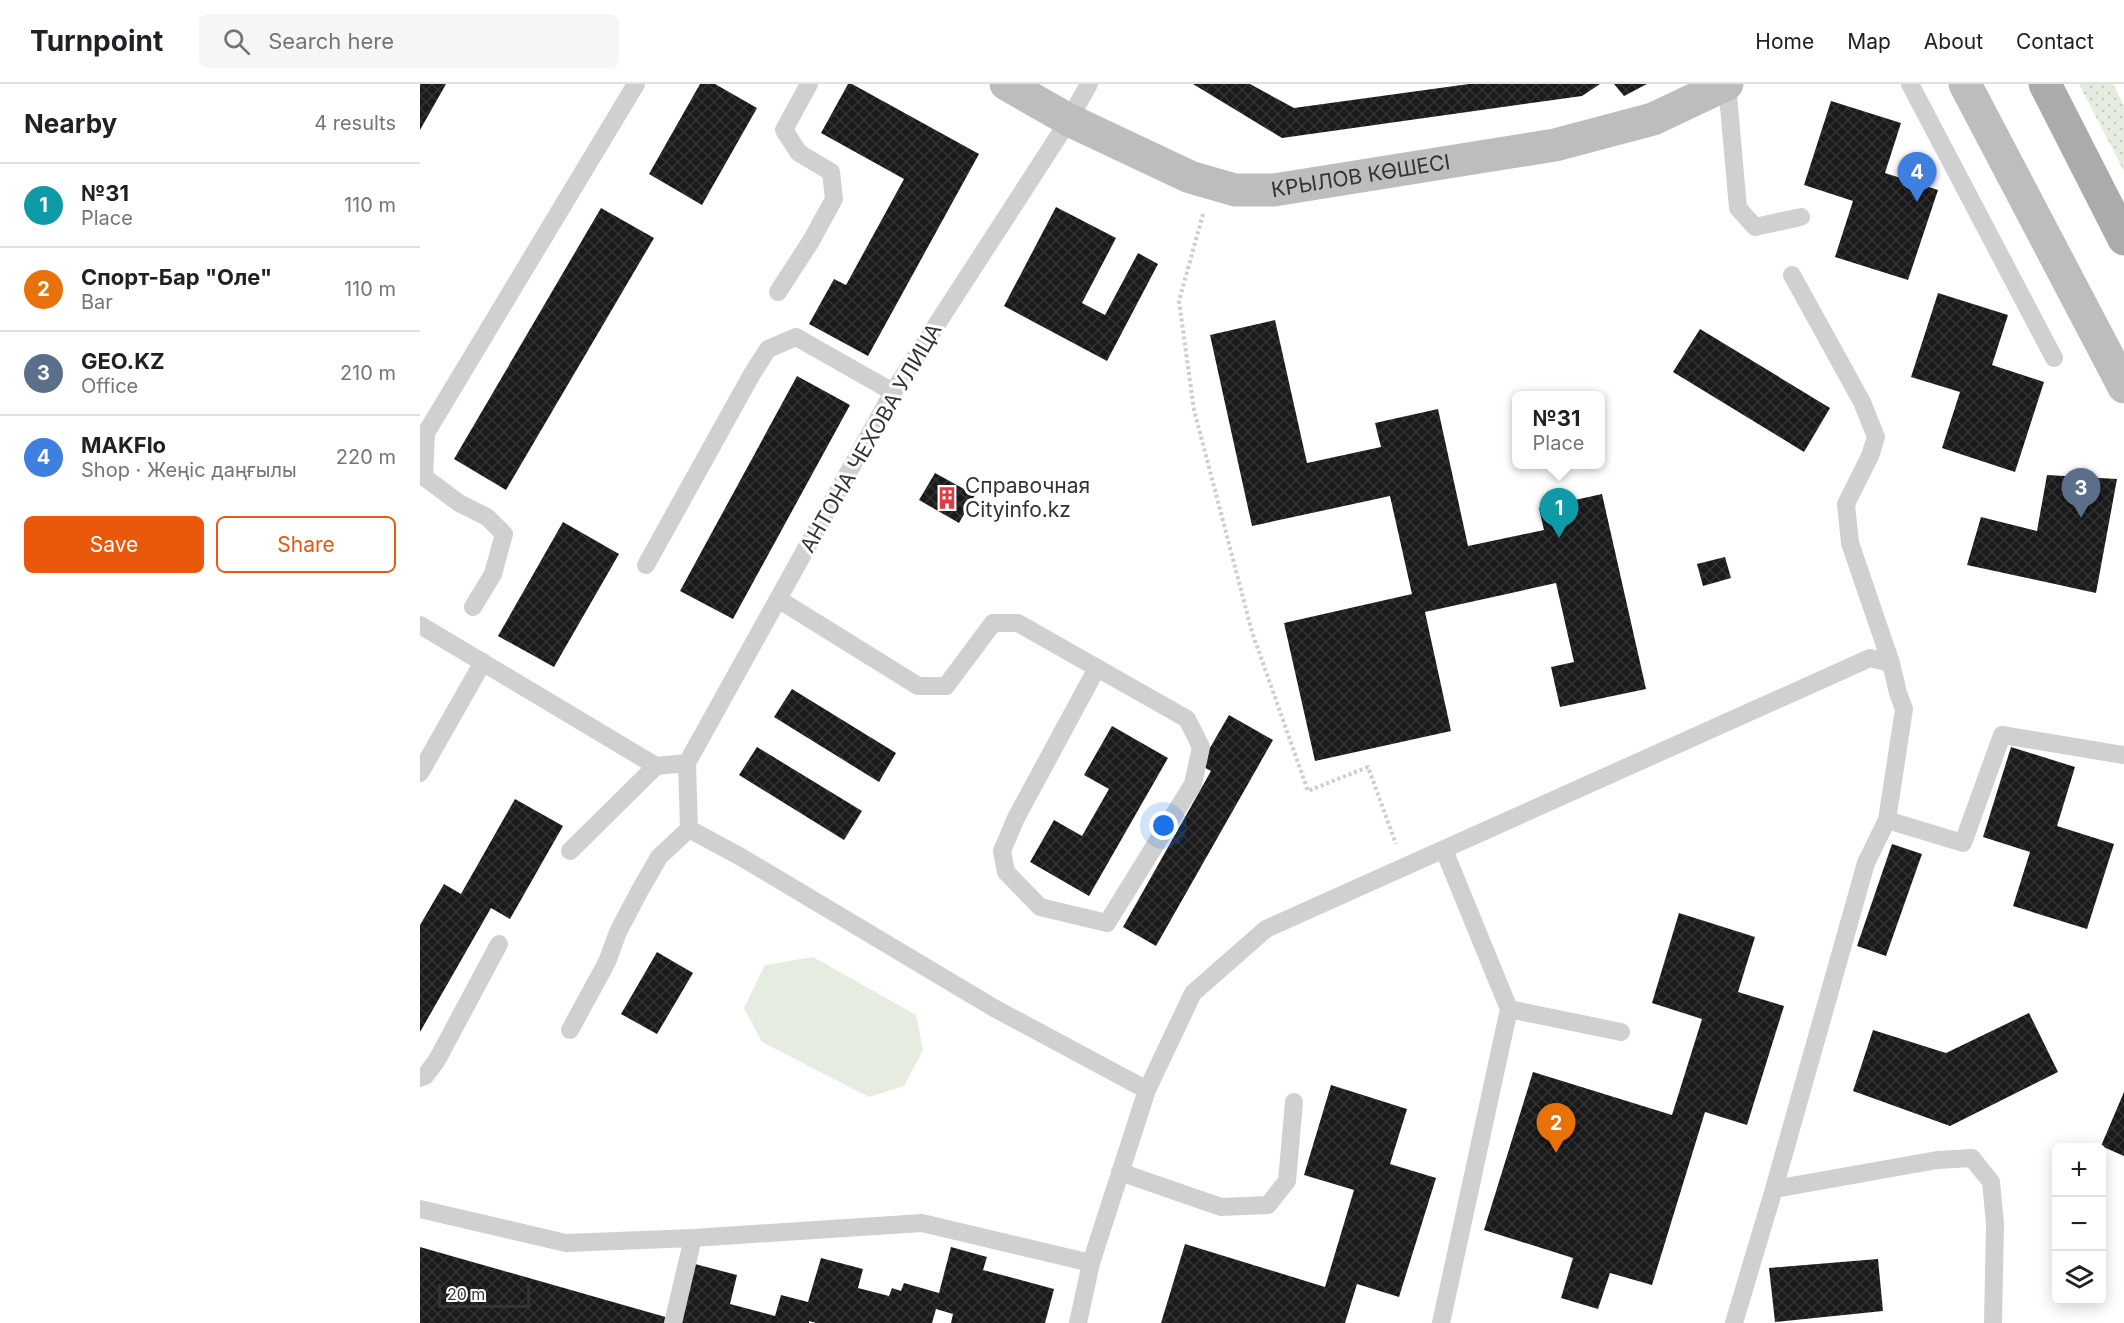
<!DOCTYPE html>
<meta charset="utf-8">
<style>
:root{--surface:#fff;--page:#f6f6f6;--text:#202124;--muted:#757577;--line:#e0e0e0;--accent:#ea580c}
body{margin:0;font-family:Inter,sans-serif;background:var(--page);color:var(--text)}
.controls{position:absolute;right:18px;bottom:18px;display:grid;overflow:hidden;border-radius:9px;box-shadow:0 3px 15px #0003}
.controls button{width:54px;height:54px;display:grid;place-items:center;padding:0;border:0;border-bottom:2px solid var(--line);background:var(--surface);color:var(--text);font:30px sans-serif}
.scale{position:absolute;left:18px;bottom:15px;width:92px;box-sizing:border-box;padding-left:6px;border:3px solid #333;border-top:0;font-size:16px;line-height:21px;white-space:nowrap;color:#333;-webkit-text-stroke:4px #fff;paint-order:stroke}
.you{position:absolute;left:744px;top:742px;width:21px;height:21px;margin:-15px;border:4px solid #fff;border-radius:50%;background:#1a73e8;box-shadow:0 0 0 9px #1a73e833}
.badge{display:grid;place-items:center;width:39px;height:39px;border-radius:50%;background:var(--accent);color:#fff;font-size:20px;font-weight:700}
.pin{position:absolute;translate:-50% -50px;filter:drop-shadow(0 2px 3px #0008)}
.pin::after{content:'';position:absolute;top:32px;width:21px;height:18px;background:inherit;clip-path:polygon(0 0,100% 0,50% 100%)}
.popup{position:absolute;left:1092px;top:307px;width:93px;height:78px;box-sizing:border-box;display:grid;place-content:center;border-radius:9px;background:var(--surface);filter:drop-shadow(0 2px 4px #0005);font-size:20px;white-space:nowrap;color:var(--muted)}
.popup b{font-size:22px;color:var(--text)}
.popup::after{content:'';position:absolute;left:50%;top:100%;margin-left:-12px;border:12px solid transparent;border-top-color:var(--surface)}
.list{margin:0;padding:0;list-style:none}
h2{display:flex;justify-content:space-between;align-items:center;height:78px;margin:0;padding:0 24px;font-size:26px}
h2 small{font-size:20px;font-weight:400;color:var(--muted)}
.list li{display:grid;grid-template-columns:39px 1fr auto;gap:18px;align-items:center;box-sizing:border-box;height:84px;padding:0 24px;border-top:2px solid var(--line)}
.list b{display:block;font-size:22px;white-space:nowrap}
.list p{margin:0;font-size:20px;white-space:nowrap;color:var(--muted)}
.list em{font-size:20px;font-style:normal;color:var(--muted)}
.actions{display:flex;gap:12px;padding:18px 24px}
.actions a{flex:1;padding:14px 0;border:2px solid var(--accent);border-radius:9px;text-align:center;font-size:21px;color:var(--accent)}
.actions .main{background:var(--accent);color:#fff}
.icon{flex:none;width:33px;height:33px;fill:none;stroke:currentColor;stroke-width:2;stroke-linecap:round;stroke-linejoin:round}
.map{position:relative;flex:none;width:1704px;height:1239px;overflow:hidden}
header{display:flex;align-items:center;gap:36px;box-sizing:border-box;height:84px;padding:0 30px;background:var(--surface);border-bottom:2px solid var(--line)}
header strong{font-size:28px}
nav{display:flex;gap:33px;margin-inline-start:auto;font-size:21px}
.search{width:420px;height:54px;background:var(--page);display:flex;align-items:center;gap:15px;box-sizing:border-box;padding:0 21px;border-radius:9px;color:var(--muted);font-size:22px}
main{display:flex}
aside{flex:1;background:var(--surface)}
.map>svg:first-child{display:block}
.grass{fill:url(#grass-dots)}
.pitch{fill:#e6ecdf}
.building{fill:url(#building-cross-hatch)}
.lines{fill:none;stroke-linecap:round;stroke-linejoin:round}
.path{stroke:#cdcdcd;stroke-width:4;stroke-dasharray:3 3;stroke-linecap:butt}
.service{stroke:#d0d0d0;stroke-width:18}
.secondary{stroke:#bdbdbd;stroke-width:33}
.primary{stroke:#ababab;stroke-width:33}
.labels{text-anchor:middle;stroke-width:6;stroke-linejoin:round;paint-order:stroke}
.street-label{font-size:21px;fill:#333;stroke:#fff}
.poi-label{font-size:21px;fill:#333;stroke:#fff;text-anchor:start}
</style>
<header>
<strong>Turnpoint</strong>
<div class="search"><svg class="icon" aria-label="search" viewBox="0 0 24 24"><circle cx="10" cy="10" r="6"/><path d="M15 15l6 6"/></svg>Search here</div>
<nav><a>Home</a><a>Map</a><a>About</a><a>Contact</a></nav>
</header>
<main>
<aside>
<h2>Nearby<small>4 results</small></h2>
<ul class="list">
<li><span class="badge" style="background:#0f9aa8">1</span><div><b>№31</b><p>Place</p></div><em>110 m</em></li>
<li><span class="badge" style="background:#e8710a">2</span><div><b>Спорт-Бар &quot;Оле&quot;</b><p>Bar</p></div><em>110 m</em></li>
<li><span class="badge" style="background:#5c6f8a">3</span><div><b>GEO.KZ</b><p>Office</p></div><em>210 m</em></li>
<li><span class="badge" style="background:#3f7fe0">4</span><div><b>MAKFlo</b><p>Shop · Жеңіс даңғылы</p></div><em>220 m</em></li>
</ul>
<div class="actions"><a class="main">Save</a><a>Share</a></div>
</aside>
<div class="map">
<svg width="1704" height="1239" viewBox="0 0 1704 1239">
<defs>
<pattern id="grass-dots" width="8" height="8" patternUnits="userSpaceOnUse" patternTransform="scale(1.5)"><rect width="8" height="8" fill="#e6ecdf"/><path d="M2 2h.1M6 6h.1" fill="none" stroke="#c6cbc0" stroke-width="1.8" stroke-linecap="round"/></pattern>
<pattern id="building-cross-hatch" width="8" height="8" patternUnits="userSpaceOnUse" patternTransform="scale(1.5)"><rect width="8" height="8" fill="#1a1a1a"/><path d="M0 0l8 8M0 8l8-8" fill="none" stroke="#333"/></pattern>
</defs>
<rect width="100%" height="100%" fill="#fff"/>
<path class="grass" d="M1659,0H1693L1704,22V87Z"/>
<path class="pitch" d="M393,873L496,931L503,966L484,1002L449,1013L342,958L324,924L345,881Z"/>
<g class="building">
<path d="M0,0H26L0,46Z"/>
<path d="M280,0H295L337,24L282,121L229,90Z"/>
<path d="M428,0H432L559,70L448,272L389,240L414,195L426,201L484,95L401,49Z"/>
<path d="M773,0H830L874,24L1049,0H1180L1162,12L862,54Z"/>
<path d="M1194,0H1227L1204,12Z"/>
<path d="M1411,17L1481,39L1465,89L1518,106L1488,196L1415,173L1433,117L1384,101Z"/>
<path d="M636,123L696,154L662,219L685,231L718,169L738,180L687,277L584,222Z"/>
<path d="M181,124L234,154L86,406L34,375Z"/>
<path d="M1518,209L1588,231L1572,281L1624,298L1595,388L1522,364L1540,308L1491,293Z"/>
<path d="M855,236L887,379L961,363L955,339L1018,325L1048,462L1124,446L1119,424L1182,410L1226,605L1140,623L1131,583L1154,578L1136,499L1005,528L1031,647L895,677L864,539L992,510L970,412L832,442L790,251Z"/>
<path d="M1280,245L1410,324L1384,368L1253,288Z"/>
<path d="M377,292L430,321L313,535L260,507Z"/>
<path d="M515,389L555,411L539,439L499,416Z"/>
<path d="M1627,391L1697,395L1676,509L1547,481L1561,433L1617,447Z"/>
<path d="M143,438L199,470L134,583L78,552Z"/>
<path d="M1305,473L1311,494L1283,502L1277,480Z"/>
<path d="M372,605L476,669L459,698L354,633Z"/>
<path d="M809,631L853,656L736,862L703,843L791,687L780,681Z"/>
<path d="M692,642L748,674L669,812L610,778L634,736L662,752L689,705L664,691Z"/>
<path d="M337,663L442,727L424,756L319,691Z"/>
<path d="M1591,663L1655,683L1637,742L1694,760L1667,845L1593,822L1610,768L1563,753Z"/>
<path d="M95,715L143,742L90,835L71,824L0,948V841L24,800L41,810Z"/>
<path d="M1472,760L1502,770L1466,872L1437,862Z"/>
<path d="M1259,829L1335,853L1318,908L1364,922L1327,1041L1285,1028L1232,1201L1190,1189L1178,1225L1141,1214L1153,1174L1064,1146L1113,988L1252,1031L1282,935L1232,919Z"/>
<path d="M237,868L273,889L237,950L201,930Z"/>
<path d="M1609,929L1638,988L1530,1042L1433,1007L1453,946L1526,969Z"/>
<path d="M911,1001L987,1025L970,1080L1016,1094L979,1213L937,1200L925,1239H741L765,1160L905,1203L934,1106L884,1091Z"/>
<path d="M1704,1008V1072L1681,1062Z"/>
<path d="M0,1163L249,1234L248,1239H0Z"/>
<path d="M531,1163L567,1173L563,1186L634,1205L625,1239H531L533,1230L516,1225L512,1239H396L389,1237V1239H259L275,1180L317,1191L310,1220L355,1232L361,1211L388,1218L401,1174L443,1185L438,1204L469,1212L472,1204L481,1207L484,1199L519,1209Z"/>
<path d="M1458,1175L1463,1227L1355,1238L1349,1184Z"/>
</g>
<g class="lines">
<path class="path" d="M783,130L759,217L774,326L832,548L888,707L948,683L976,760"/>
<g class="service">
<path d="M1307,0L1318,124L1335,143L1381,133"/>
<path d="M1490,0L1634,274"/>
<path d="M1372,191L1442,318L1456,353L1450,372L1426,420L1430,459L1471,579"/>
<path d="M358,208L391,157L414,115L411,88L379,69L364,46L389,0"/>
<path d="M226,481L332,290L348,265L376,253L473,308"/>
<path d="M358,515L498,602H526L573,539H598L767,635L781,663L773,700L687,839L620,823L586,788L582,767L596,734L677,584"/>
<path d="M53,523L73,490L84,450L67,433L39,419L4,393L6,349L216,0"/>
<path d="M0,541L236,682L267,679L269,745L321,773L574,924L727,1006"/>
<path d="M267,679L473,308L649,36L669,0"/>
<path d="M0,689L63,578"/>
<path d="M150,767L236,682"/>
<path d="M1089,925L1201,948"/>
<path d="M150,946L187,878L198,848L219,808L239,773L269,745"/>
<path d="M0,994L5,992L17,976L79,860"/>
<path d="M700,1088L801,1123L848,1121L867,1097L874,1018"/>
<path d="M1354,1105L1517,1076L1552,1074L1571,1098L1575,1140L1573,1239"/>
<path d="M0,1125L146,1159L273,1154L502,1139L671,1179"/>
<path d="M253,1239L273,1154"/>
<path d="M658,1239L671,1179L727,1006L773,909L846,845L1450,574L1471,579L1478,609L1484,625L1467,736"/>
<path d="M1021,1239L1089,925L1024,766"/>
<path d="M1314,1239L1354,1105L1446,779L1467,736L1543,759L1582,651L1704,671"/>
</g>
<g class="secondary">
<path id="s1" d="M586,0L649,36L770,93L815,106H854L1135,61L1233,35L1307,0"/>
<path d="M1545,0L1704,303"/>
</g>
<path class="primary" d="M1625,0L1704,155"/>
</g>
<defs>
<g id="building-bare" transform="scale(1.8)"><path d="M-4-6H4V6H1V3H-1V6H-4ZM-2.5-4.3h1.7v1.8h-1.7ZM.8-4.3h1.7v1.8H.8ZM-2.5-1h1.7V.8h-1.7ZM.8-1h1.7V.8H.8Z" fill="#e63946" stroke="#fff" stroke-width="2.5" paint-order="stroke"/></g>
</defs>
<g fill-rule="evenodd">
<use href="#building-bare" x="527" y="414"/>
</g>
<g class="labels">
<g class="street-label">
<text dy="7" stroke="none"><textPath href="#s1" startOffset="380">КРЫЛОВ КӨШЕСІ</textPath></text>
<text transform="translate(451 354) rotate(-60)" y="7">АНТОНА ЧЕХОВА УЛИЦА</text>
</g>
<g class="poi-label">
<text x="545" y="409">Справочная<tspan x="545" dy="24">Cityinfo.kz</tspan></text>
</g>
</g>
</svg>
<div class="controls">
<button>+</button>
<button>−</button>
<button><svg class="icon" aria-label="layers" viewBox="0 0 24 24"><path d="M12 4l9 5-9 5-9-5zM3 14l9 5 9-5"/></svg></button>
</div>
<div class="scale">20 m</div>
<div class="you"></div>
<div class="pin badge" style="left:1139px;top:454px;background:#0f9aa8">1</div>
<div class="popup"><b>№31</b>Place</div>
<div class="pin badge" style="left:1136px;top:1069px;background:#e8710a">2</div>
<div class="pin badge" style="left:1661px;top:434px;background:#5c6f8a">3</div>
<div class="pin badge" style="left:1497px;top:118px;background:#3f7fe0">4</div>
</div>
</main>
